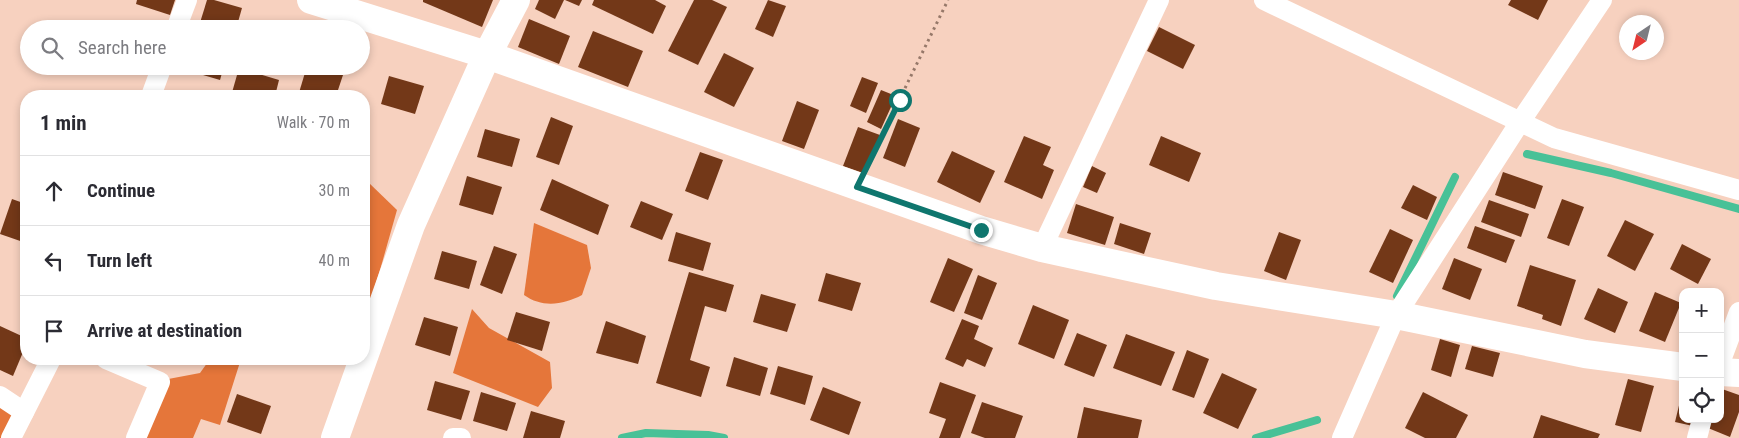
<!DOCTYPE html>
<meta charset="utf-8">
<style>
:root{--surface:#fff;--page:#f2f2f3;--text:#2b2b33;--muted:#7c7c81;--line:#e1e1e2}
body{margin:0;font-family:"Roboto Condensed",sans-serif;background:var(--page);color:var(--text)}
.controls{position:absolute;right:15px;bottom:15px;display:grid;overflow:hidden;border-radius:10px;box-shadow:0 2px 8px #0003}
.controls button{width:45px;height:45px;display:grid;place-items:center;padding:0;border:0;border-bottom:1px solid var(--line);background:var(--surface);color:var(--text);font:25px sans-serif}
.compass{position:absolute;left:1619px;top:15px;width:45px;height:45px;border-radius:50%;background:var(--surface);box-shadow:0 2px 8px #0003;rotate:215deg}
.stop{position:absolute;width:15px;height:15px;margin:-11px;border:4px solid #0f766e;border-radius:50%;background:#fff}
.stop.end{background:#0f766e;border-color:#fff;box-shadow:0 1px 5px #0008}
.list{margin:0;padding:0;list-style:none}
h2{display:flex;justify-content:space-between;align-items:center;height:65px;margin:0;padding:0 20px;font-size:21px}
h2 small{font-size:16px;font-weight:400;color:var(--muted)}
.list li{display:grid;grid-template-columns:32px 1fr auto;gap:15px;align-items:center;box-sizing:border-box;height:70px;padding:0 20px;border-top:1px solid var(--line)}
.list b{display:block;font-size:19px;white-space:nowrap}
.list em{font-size:16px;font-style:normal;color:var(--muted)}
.icon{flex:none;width:28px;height:28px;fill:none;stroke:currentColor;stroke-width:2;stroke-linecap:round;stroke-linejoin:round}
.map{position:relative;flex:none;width:1739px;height:438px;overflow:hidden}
.search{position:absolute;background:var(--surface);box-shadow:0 2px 8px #0003;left:20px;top:20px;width:350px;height:55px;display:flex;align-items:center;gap:12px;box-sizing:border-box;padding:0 18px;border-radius:28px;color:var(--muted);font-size:19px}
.panel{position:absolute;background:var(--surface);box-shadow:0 2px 8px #0003;left:20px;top:90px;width:350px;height:275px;border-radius:20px}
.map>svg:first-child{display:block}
.forest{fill:#e5763a}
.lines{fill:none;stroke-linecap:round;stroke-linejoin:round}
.stream{stroke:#48c197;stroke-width:8}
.building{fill:#733818}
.path{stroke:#967869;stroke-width:3;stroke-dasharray:2.5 4;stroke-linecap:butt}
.street{stroke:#fff;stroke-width:20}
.secondary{stroke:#fff;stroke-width:28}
.route{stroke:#0f766e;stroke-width:6}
</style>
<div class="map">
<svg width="1739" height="438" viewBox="0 0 1739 438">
<rect width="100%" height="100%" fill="#f7d1bf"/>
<g class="forest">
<path d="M368,182L397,210L382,263L368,309L364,316V187Z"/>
<path d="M534,223L587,245L591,268L582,295C563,305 542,308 524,295Z"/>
<path d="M472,309L489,328L550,362L552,388L538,407L453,373Z"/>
<path d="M210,359H241L220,425L201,419L193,438H137L163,380L200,373Z"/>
<path d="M0,405L20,420L10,438H0Z"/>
</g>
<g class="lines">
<g class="stream">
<path d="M1527,154L1611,173L1739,209"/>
<path d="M1397,296L1455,177"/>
<path d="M622,438L646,433L708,435L724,438"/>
<path d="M1256,438L1317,420"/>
</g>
</g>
<g class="building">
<path d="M137,0H175L170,15L136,4Z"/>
<path d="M207,0H214L242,8L236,29H207L199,26Z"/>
<path d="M423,0H493L482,27L423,2Z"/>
<path d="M539,0H564L555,19L535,9Z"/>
<path d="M565,0H582L579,6Z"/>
<path d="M594,0H655L666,6L653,34L592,5Z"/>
<path d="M694,0H712L727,7L698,65L668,51Z"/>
<path d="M768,0L786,6L773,37L755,29Z"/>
<path d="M1511,0H1548L1538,20L1508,5Z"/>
<path d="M529,19L570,36L559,64L518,47Z"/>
<path d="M1159,27L1195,45L1183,69L1147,51Z"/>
<path d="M593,31L643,51L628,87L578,67Z"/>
<path d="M724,53L754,68L734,107L704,92Z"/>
<path d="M187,66H224L220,80L186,70Z"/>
<path d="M307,66H346L336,96H298Z"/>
<path d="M239,68L279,80L275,96H231Z"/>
<path d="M389,76L424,86L415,114L381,104Z"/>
<path d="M862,77L878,83L866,113L850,106Z"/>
<path d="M881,90L896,96L881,129L867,122Z"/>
<path d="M797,101L819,110L804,149L782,141Z"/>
<path d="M551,117L573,126L559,165L536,157Z"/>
<path d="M898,119L920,128L905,167L883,158Z"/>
<path d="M858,127L880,135L866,174L843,166Z"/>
<path d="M485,129L520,139L512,167L477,157Z"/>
<path d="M1024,136L1051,147L1043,165L1054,170L1042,199L1004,182Z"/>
<path d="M1161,136L1201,153L1189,182L1149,165Z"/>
<path d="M952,151L995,171L980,203L937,182Z"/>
<path d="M700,152L723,160L708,200L685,191Z"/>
<path d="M1092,166L1106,173L1097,193L1083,187Z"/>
<path d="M1503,172L1543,186L1535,209L1495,195Z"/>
<path d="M467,176L502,187L493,215L459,205Z"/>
<path d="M552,179L609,205L598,235L540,210Z"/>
<path d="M1413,185L1437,197L1427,220L1401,208Z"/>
<path d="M12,199L26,204V243L0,234Z"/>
<path d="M1562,199L1584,207L1569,246L1547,238Z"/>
<path d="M1489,200L1529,214L1521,237L1481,222Z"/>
<path d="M641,201L673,214L662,240L630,227Z"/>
<path d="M1076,204L1114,217L1105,245L1067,233Z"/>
<path d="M1625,220L1654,234L1635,271L1607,256Z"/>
<path d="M1120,223L1151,233L1144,254L1114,244Z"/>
<path d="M1475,226L1515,240L1506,263L1467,248Z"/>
<path d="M1390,229L1413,240L1393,283L1369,272Z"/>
<path d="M676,232L711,243L703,271L668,261Z"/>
<path d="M1279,232L1301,240L1286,280L1264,271Z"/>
<path d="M1682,244L1711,259L1698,284L1670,269Z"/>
<path d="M494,246L517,254L502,294L480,285Z"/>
<path d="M442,251L477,261L469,289L434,279Z"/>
<path d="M948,258L973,269L954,312L930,302Z"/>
<path d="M1454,258L1482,269L1470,300L1442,289Z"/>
<path d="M1530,265L1576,280L1561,326L1542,319L1543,315L1517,306Z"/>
<path d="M689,272L734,285L726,312L705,306L690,360L710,367L701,397L656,383Z"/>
<path d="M826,273L861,283L852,311L818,301Z"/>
<path d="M978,275L997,283L982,320L964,313Z"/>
<path d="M1598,288L1628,302L1615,333L1584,319Z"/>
<path d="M1655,292L1681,303L1665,342L1639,331Z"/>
<path d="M761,294L796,304L787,332L753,322Z"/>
<path d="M1033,305L1069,320L1054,359L1018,344Z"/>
<path d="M516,312L550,322L542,351L507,340Z"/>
<path d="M424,317L458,327L450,356L415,345Z"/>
<path d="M962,319L979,326L974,339L993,348L985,367L967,359L963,367L945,359Z"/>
<path d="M606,321L646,336L638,364L596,353Z"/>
<path d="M0,326L26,338V345L13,376L0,370Z"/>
<path d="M1077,333L1107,345L1094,377L1064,365Z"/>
<path d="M1126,334L1175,352L1161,386L1113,368Z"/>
<path d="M1440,339L1460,345L1451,377L1431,370Z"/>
<path d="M1472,346L1500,353L1493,377L1465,369Z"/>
<path d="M1187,350L1209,359L1194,398L1172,390Z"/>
<path d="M734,357L768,368L760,396L726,386Z"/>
<path d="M778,366L813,376L805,405L770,394Z"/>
<path d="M1222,373L1257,389L1238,429L1203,413Z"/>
<path d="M1628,379L1654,386L1641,432L1615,425Z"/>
<path d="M435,381L470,391L461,420L427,410Z"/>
<path d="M940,382L976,395L960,438H939L946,419L929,413Z"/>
<path d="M823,387L861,402L849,435L810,420Z"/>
<path d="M1722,389L1739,395V412L1730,437L1708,428L1711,419H1720V395Z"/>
<path d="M481,392L516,403L507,431L473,421Z"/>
<path d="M1423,392L1468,415L1456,438H1425L1405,428Z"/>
<path d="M1682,393L1683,419H1694L1693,426L1675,422Z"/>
<path d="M237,394L271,406L261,434L227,422Z"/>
<path d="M982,402L1023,416L1015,438H985L971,433Z"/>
<path d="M1084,407L1142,420L1138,438H1077Z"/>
<path d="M531,411L565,421L560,438H523Z"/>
<path d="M1541,415L1600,434L1598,438H1533Z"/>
</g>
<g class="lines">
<path class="path" d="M868,164L948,0"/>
<g class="street">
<path d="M1264,0L1554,138L1739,190"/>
<path d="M176,29L187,0"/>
<path d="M151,96L162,66"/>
<path d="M1042,248L1159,0"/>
<path d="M106,359L160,382L136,438"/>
<path d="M1720,363L1739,312"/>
<path d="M0,396L24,412"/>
<path d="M11,438L51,359"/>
<path d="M453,438H461"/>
<path d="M1342,438L1396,315L1520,122L1602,0"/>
<path d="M1697,438L1702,419"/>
</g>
<g class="secondary">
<path d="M311,0L487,55L981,230L1042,248L1216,286L1396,315L1585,354L1683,367"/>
<path d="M1720,372L1739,373"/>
<path d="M335,438L411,225L487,55L516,0"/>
</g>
</g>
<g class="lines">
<path class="route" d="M900,100L857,187L981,230"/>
</g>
</svg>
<div class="controls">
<button>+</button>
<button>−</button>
<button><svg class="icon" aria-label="locate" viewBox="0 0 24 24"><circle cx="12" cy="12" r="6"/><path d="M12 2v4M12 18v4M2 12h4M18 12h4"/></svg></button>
</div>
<svg class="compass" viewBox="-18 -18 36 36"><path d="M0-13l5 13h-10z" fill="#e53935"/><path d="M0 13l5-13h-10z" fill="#7c7c81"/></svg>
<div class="stop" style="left:900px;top:100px"></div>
<div class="stop end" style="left:981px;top:230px"></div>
<div class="search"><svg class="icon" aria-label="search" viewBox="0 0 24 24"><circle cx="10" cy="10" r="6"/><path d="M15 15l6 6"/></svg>Search here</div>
<section class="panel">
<h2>1 min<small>Walk · 70 m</small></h2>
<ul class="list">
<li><svg class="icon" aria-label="ahead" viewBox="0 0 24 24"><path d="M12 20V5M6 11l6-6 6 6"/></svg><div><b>Continue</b></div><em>30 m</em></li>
<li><svg class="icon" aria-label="left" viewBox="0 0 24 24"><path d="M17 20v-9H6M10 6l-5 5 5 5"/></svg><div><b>Turn left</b></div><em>40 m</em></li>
<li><svg class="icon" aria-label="arrive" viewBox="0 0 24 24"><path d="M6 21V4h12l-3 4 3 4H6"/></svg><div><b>Arrive at destination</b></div></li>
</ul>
</section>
</div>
